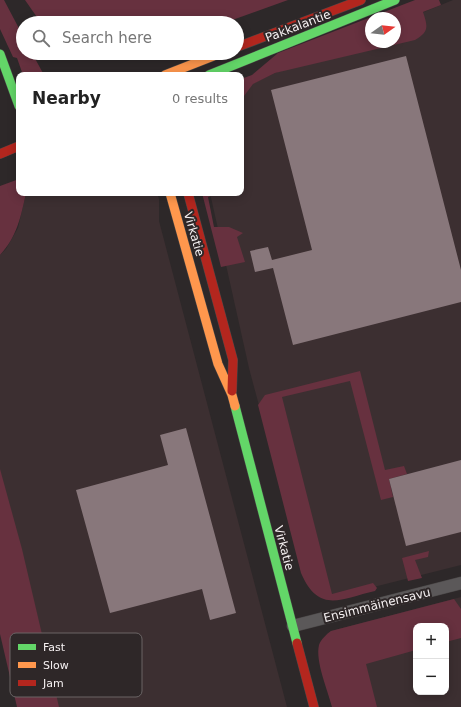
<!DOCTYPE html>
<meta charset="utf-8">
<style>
:root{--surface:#fff;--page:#f2f2f2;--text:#222;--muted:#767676;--line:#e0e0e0}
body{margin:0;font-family:"DejaVu Sans",sans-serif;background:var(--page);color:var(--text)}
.controls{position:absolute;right:12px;bottom:12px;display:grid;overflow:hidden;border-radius:8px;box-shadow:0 2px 10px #0003}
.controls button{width:36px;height:36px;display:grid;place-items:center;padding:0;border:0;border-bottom:1px solid var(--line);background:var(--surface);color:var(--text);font:20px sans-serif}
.compass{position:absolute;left:365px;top:12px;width:36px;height:36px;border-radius:50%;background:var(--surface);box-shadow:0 2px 10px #0003;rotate:75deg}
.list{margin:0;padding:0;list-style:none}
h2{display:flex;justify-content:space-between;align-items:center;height:52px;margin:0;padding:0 16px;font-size:17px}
h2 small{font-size:13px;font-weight:400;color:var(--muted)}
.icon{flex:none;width:22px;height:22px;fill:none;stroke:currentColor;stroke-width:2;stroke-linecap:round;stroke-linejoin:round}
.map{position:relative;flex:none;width:461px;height:707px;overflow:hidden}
.search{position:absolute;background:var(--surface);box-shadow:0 2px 10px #0003;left:16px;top:16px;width:228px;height:44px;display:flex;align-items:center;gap:10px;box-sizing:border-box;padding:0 14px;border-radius:22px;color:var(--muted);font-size:15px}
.panel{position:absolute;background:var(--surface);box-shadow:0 2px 10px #0003;left:16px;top:72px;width:228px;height:124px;border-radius:8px}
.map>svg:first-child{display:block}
.built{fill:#3c2f31;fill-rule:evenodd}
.green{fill:#67313f;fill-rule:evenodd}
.building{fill:#88777b}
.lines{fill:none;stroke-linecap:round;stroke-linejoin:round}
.street-casing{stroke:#4a4747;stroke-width:13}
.fast-casing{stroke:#4a4747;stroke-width:10}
.slow-casing{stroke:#4a4747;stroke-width:10}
.jam-casing{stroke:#4a4747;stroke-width:10}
.street{stroke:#5b5859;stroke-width:12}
.fast{stroke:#63d668;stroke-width:9}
.slow{stroke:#ff974d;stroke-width:9}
.jam{stroke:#b3261e;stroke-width:9}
.labels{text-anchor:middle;stroke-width:4;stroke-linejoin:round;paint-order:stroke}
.street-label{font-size:12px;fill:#f6f1f2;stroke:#2e2728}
.key{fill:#2e2728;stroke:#6a6465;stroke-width:1}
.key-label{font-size:11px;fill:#f6f1f2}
</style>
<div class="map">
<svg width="461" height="707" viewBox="0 0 461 707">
<rect width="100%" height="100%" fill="#2d2829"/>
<g class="built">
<path d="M453,0H461V565L330,598L306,581L249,368L210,193H241V89L275,73L371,42H395V24Z"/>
<path d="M26,193H157L159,199V221L287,707H36L0,567V255L6,249L18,228Z"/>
<path d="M461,597V707H332L319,658L322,642L327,634L331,631ZM416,626H446V692H416Z"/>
</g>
<g class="green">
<path d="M0,0H4L23,36V53H32L44,75H23L17,58L13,57L0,29Z"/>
<path d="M25,0H288L224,23H41Z"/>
<path d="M415,0H439L441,5L423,12C428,27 429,32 415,40L275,73L253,84L241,100V79L252,75L278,53ZM371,18H395V42H371Z"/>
<path d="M19,179V193H26C21,216 17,237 0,255V186Z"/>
<path d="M202,193H220L208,197L214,227H229L243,233L237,237L245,262L221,267Z"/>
<path d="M360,371L385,470L404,466L407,474L389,479L393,497L381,500L350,381L282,397L332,594L373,583L377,588L375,591C340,599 319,614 301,573L258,405L265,395Z"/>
<path d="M0,469L22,549L59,707H17L0,634Z"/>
<path d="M429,551L428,557L415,560L422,578L408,581L402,558Z"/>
<path d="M454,599L461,609V638L446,642V626H416V650L366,664L377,707H332C328,691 315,661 319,645C321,639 327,634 331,631Z"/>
</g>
<g class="building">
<path d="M406,56L461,270V302L293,345L273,268L255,272L250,251L268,247L272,260L312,250L271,90Z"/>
<path d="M186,428L236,613L210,620L202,589L110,613L76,490L168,465L160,435Z"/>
<path d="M461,460V532L406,546L389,479Z"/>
</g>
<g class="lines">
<g class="street-casing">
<path id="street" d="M293,626L461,583"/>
</g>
<g class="fast-casing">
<g id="fast">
<path d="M0,54L19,106"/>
<path d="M209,75L395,0"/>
<path d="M235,406L297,643"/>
</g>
</g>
<g class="slow-casing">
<g id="slow">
<path d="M165,75L221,53"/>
<path d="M170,193L218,364L232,395L235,406"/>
</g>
</g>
<g class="jam-casing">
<g id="jam">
<path d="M237,47L361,0"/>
<path d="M0,154L19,146"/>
<path d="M188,193L233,360L232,391"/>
<path d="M297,643L314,707"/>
</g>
</g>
<use href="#street" class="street"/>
<use href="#fast" class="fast"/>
<use href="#slow" class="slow"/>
<use href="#jam" class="jam"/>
</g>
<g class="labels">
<g class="street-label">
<text transform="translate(298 26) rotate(-21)" y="4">Pakkalantie</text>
<text transform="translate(194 234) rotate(74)" y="4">Virkatie</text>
<text transform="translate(284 548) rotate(75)" y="4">Virkatie</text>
<text transform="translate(377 605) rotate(-14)" y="4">Ensimmäinensavu</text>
</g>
</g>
<rect x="10" y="633" width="132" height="64" rx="6" class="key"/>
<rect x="18" y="644" width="18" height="6" fill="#63d668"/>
<rect x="18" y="662" width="18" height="6" fill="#ff974d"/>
<rect x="18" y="680" width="18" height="6" fill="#b3261e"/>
<g class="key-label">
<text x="43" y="651">Fast</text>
<text x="43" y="669">Slow</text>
<text x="43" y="687">Jam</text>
</g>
</svg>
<div class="controls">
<button>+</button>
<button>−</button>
</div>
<svg class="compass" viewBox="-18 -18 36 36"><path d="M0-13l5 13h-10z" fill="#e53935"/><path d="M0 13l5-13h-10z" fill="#767676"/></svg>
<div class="search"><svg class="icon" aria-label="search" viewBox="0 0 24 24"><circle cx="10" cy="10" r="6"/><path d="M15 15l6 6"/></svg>Search here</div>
<section class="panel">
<h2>Nearby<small>0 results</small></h2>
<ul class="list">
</ul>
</section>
</div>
